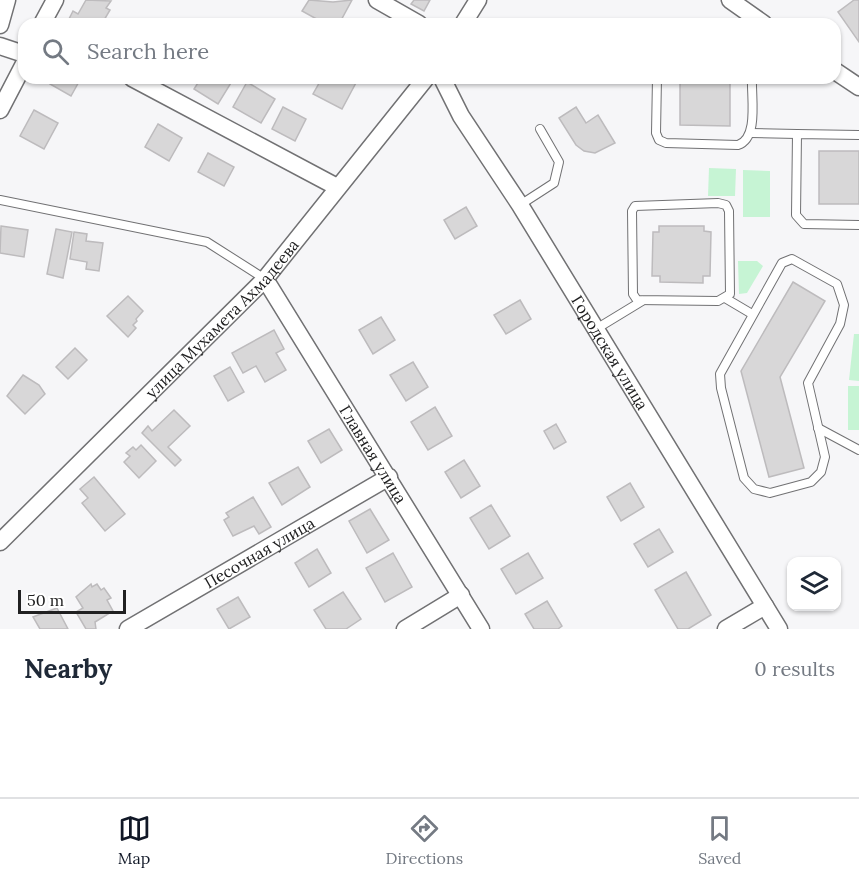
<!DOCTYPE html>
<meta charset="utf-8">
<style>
:root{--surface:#fff;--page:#f2f2f3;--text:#1f2937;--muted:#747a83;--line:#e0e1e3;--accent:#111827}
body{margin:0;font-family:Lora,serif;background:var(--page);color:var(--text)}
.controls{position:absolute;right:18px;bottom:18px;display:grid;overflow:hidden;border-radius:12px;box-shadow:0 2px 4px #0004}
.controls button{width:54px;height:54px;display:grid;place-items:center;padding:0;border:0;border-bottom:2px solid var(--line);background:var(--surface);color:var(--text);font:30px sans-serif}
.scale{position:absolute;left:18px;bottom:15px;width:108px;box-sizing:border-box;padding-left:6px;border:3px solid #202021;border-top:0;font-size:16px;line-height:21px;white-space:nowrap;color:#202021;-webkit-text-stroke:4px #fff;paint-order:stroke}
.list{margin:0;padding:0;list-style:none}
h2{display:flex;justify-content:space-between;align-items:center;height:78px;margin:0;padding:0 24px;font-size:26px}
h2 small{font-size:20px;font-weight:400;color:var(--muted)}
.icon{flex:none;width:33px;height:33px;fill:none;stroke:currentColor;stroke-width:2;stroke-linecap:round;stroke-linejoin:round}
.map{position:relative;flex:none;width:859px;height:629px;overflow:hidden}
.search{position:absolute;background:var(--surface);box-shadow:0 2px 4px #0004;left:18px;right:18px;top:18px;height:66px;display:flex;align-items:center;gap:15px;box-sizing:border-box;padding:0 21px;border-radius:18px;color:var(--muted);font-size:22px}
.sheet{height:168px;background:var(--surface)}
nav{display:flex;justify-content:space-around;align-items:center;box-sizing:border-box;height:84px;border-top:2px solid var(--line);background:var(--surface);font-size:16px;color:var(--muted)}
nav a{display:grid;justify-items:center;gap:3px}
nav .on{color:var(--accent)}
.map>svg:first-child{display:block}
.green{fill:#c6f4d4}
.building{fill:#d8d7d8;stroke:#bdbbbd;stroke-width:1.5}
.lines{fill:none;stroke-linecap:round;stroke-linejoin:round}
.lane-casing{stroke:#717173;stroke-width:10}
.street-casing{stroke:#717173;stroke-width:19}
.lane{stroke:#fff;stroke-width:8}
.street{stroke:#fff;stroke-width:16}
.labels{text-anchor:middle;stroke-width:4.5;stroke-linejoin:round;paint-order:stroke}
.street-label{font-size:16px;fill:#202021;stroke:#fff}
</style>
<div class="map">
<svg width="859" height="629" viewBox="0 0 859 629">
<rect width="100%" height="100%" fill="#f6f6f8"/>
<g class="green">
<path d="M709,168L736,169L735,196H708Z"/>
<path d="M743,170L770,171V217H743Z"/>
<path d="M738,261H757L763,266L747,293L739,294Z"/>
<path d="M854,334H859V381L849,380Z"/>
<rect x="848" y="386" width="11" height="44"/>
</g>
<g class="building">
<path d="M86,0L111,1L106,8L110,10L103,22L100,20L96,24L86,19L83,24L68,21L73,11L78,14Z"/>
<path d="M309,0L333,2L352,0L339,24H320L322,22L302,11Z"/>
<path d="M414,0H430L424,11L411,4Z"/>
<path d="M854,0H859V42L838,12Z"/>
<path d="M54,78H81L71,96L50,84Z"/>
<path d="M201,78H234L218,104L194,89Z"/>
<path d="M322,78L358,79L342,109L313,94Z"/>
<path d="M680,78H730V126L680,125Z"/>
<path d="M247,82L275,99L261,123L233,107Z"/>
<path d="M283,107L306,119L295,141L272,129Z"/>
<path d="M576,107L586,123L598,115L615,143L595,153L584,151L576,145L559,118Z"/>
<path d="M34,110L58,123L44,149L20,136Z"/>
<path d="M158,124L182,138L169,161L145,147Z"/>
<rect x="819" y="151" width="40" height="53"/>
<path d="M208,153L234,167L224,186L198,172Z"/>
<path d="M466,207L477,226L455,239L444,220Z"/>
<path d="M1,226L28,230L24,257L0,253Z"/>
<path d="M659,226H704V231L711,232L710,276H703V283L660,282V276H652L653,232H659Z"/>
<path d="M56,229L72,232L63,278L47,274Z"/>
<path d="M74,232L87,234L86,241L103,243L99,271L86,269L87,262L70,259Z"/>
<path d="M793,282L825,301L780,377L804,468L769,477L741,371Z"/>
<path d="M128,296L143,311L136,319L137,321L133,325L136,328L128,337L107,316Z"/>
<path d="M520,300L531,319L506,334L494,315Z"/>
<path d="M381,317L395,340L373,354L359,330Z"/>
<path d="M274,330L284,349L276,353L286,370L265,382L256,366L243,373L232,353Z"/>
<path d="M75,348L87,360L68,379L56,367Z"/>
<path d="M413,362L428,387L406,401L390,375Z"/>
<path d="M230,367L244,392L228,401L214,376Z"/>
<path d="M23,375L39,385L45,394L25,414L7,396Z"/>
<path d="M435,407L452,436L428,450L411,422Z"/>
<path d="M174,410L190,426L168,447L181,460L175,466L142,433L148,426L152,431Z"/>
<path d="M556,424L566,442L554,449L544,431Z"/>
<path d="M329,429L342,450L321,463L308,441Z"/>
<path d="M141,445L156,461L139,478L124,462L130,456L126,453L133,447L136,450Z"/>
<path d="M464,460L480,486L461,498L445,472Z"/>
<path d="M298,467L310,487L282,505L269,483Z"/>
<path d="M94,477L125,514L105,531L82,503L88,498L80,489Z"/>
<path d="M630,483L644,507L621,521L607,497Z"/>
<path d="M253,497L271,527L259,534L254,526L233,536L224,520L229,517L226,513Z"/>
<path d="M491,505L510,536L489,549L470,518Z"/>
<path d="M370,509L389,540L367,553L349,521Z"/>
<path d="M659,529L673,552L648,567L634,544Z"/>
<path d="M317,549L331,573L309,587L295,563Z"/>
<path d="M393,553L412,587L385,602L366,568Z"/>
<path d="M528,553L543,578L516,594L501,569Z"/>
<path d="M686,572L711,615L688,629H678L655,590Z"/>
<path d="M91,584L92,587L97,584L101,590L104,588L111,598L107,600L113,611L95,622L96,629H86L76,612L83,608L76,597Z"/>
<path d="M343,592L361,619L346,629H326L314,610Z"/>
<path d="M238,597L250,617L229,629L217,609Z"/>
<path d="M547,601L562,626L558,629H534L525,614Z"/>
<path d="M57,608L68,629H40L33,617Z"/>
</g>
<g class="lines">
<g class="lane-casing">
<g id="lane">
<path d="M657,78L656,133L659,140L666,143L738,145C759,138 751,97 752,78"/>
<path d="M751,133L797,134"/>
<path d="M859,135L797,134L796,215L804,224L859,225"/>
<path d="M0,200L207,242L265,279"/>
<path d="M718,203L726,205L729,211L730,294L718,301L637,300L633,294L632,211L635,206Z"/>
<path d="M520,205L554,183L559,162L540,129"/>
<path d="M792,259L837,284L844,305L840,324L808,383L825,457L821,472L811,482L770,493L754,489L744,478L721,388L720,374L782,263Z"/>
<path d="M725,298L752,314"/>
<path d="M596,329L642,301"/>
<path d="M818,428L859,450"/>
</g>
</g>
<g class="street-casing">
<g id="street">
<path d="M377,0L419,24"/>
<path d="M730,0L764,24"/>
<path d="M42,24L55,0"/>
<path d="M463,24L478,0"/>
<path d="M0,25L7,0"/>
<path d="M0,46L24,54"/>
<path d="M835,71L859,87"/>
<path d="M132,78L337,187"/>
<path id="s1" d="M442,78L461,116L520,205L779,629"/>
<path d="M0,110L24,64"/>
<path id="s2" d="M265,279L481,629"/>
<path id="s3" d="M0,542L265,279L426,78"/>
<path id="s4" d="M128,629L389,477"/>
<path d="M405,629L461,595"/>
<path d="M726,629L765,606"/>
</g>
</g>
<use href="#lane" class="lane"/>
<use href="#street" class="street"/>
</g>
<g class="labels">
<g class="street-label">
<text dy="6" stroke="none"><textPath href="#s3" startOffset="315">улица Мухамета Ахмадеева</textPath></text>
<text dy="6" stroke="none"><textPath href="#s1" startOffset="322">Городская улица</textPath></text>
<text dy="6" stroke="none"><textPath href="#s2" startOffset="206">Главная улица</textPath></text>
<text dy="6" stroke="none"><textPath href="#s4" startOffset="152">Песочная улица</textPath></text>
</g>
</g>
</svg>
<div class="controls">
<button><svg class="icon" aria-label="layers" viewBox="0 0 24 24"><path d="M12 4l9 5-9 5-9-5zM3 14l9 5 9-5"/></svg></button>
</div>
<div class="scale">50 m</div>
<div class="search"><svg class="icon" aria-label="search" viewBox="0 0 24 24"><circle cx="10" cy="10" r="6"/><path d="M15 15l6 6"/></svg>Search here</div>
</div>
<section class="sheet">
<h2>Nearby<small>0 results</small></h2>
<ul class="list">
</ul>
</section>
<nav>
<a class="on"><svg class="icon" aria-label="map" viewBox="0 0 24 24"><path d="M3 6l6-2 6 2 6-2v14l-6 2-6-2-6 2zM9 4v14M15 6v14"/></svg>Map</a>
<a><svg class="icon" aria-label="directions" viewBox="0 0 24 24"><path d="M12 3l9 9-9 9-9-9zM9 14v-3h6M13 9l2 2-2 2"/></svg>Directions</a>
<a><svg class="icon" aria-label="saved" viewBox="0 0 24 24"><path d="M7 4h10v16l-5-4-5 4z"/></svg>Saved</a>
</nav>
